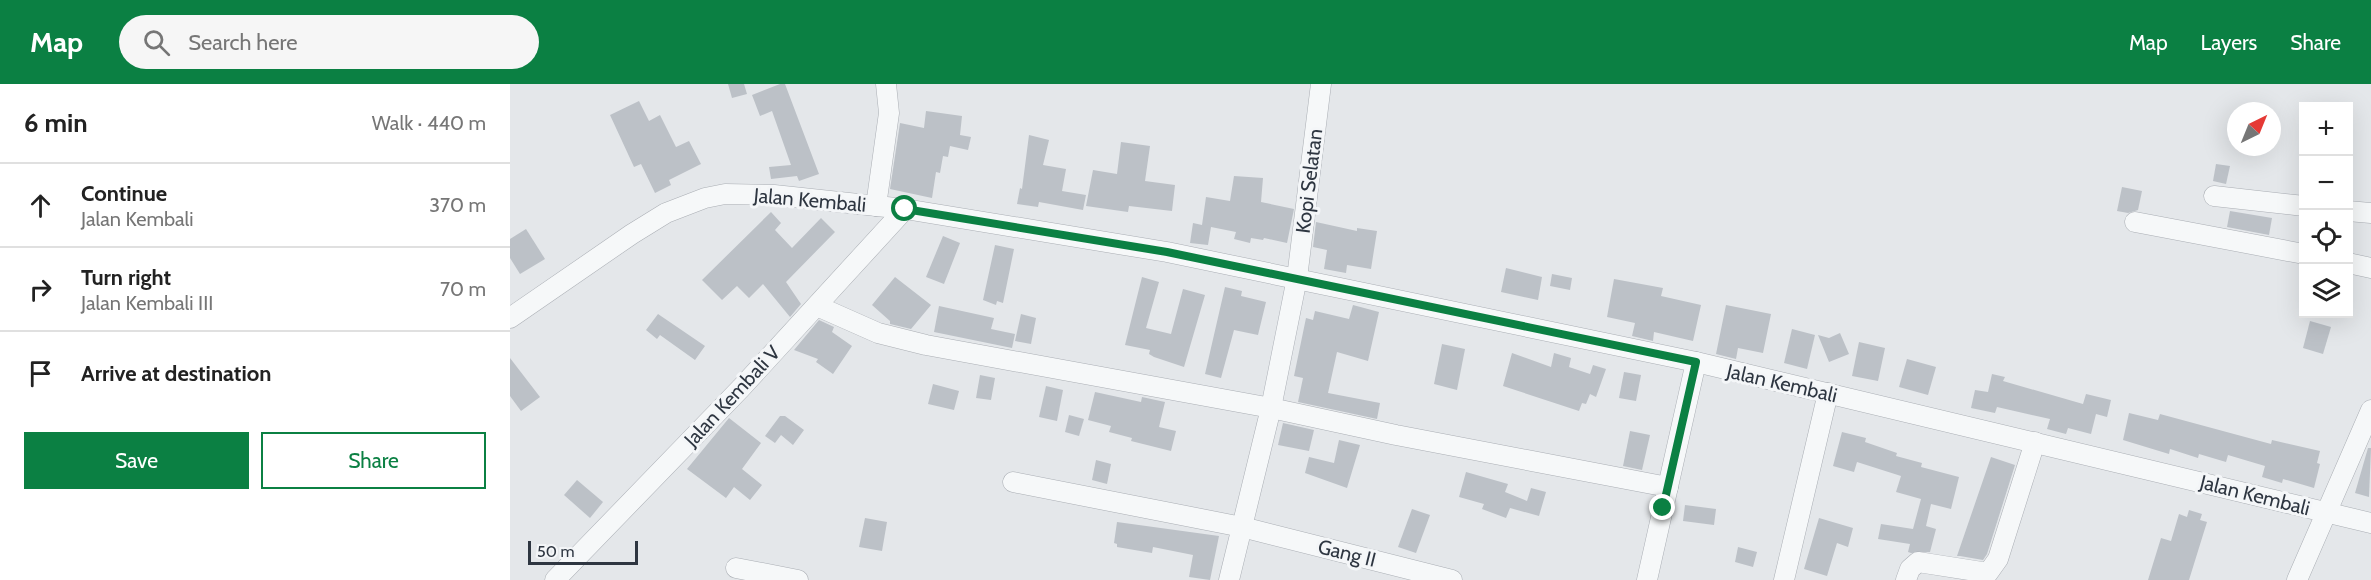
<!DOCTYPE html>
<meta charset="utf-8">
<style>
:root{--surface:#fff;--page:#f6f6f6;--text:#222;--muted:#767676;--line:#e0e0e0;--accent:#0b8043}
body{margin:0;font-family:Cabin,sans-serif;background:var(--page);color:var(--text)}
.controls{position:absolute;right:18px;top:18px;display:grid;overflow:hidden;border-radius:0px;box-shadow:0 6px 24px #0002}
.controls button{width:54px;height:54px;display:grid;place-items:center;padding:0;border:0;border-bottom:2px solid var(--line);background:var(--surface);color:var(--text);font:30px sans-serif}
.compass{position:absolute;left:1717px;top:18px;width:54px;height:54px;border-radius:50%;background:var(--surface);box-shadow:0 6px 24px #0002;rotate:43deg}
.scale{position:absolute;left:18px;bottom:15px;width:110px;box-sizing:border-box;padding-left:6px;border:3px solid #2e3641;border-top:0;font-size:16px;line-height:21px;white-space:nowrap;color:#2e3641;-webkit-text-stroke:4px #f4f6f8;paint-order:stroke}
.stop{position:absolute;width:18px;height:18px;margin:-14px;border:4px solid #0b8043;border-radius:50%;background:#fff}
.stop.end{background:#0b8043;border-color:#fff;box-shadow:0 2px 6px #0008}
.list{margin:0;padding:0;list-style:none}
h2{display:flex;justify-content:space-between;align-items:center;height:78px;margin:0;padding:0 24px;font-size:26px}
h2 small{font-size:20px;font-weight:400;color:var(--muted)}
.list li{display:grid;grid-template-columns:39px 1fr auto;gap:18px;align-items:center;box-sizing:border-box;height:84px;padding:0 24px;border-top:2px solid var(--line)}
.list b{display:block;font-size:22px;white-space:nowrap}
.list p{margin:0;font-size:20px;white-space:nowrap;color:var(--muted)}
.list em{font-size:20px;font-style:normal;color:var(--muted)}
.actions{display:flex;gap:12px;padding:18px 24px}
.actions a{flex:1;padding:14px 0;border:2px solid var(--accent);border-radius:0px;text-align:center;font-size:21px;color:var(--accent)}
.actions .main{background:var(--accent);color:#fff}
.icon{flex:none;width:33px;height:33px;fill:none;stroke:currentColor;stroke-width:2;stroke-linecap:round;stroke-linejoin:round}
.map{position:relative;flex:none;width:1861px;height:496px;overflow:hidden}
header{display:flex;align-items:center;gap:36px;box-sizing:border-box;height:84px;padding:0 30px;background:var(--accent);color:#fff}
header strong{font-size:28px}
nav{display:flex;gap:33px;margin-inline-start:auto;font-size:21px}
.search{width:420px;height:54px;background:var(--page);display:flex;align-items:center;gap:15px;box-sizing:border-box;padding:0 21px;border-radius:33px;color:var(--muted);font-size:22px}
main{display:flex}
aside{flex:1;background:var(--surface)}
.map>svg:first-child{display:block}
.building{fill:#bcc1c7}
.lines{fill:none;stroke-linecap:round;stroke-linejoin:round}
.minor-casing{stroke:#aaaeb4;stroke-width:21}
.minor{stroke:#f6f8f9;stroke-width:20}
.route{stroke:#0b8043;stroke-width:8}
.labels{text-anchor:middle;stroke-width:6;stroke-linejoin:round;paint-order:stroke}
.street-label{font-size:20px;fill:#2e3641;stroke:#f4f6f8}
</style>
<header>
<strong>Map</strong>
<div class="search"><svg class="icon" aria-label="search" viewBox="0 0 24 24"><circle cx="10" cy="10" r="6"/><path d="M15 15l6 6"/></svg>Search here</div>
<nav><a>Map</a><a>Layers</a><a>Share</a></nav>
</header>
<main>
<aside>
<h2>6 min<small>Walk · 440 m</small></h2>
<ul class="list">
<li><svg class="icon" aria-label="ahead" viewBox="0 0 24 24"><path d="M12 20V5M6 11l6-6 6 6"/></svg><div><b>Continue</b><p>Jalan Kembali</p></div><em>370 m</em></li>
<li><svg class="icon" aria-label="right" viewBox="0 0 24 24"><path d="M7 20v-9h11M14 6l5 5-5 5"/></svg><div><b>Turn right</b><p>Jalan Kembali III</p></div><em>70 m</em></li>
<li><svg class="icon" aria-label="arrive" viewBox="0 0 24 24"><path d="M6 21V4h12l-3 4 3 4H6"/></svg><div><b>Arrive at destination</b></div></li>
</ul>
<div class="actions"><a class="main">Save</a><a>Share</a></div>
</aside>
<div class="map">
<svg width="1861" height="496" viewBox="0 0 1861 496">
<rect width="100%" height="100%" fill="#e4e7ea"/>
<g class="building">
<path d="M218,0H234L237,10L222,14Z"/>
<path d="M270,0H275L309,90L289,97L287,92L261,95L259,83L281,81L262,27L250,32L242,11Z"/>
<path d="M129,17L139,37L150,31L166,63L179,57L191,80L159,96L161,101L145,109L131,80L124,83L100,31Z"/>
<path d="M416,27L452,32L450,51L461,53L458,66L440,62L438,73L433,72L430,89L426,88L422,114L380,105L390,39L414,44Z"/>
<path d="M519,51L539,56L533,81L556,85L552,107L576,111L573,126L529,118L528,123L507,120L510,104L512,105Z"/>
<path d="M611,58L640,62L635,97L665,101L662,127L619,122L618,128L576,122L583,86L607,90Z"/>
<path d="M1706,80L1720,82L1716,100L1703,97Z"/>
<path d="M724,92L753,94L751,118L784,125L777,159L754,154L753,156L741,154L740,159L724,155L726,148L701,143L698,161L680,159L683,139L692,141L696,113L720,117Z"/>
<path d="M1612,103L1632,107L1628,126L1618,129L1607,127Z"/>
<path d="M1720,127L1762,134L1759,151L1717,143Z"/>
<path d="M261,128L271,139L265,146L282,164L311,134L325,148L276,198L291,220L280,233L253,200L239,214L227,202L212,216L192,196Z"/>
<path d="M806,138L847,147V144L867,147L861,185L837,181L836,189L814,185L817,166L803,163Z"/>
<path d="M16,145L35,175L10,190L0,174V155Z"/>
<path d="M433,152L450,159L434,200L416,193Z"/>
<path d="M485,161L504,165L493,219L487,217L486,221L473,216Z"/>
<path d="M996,184L1032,193L1028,216L991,208Z"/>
<path d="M1042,190L1062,194L1060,206L1040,202Z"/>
<path d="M385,193L421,221L401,245L380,240V237L362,221Z"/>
<path d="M632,193L649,198L636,244L661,250L673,205L695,211L674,283L644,273L639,270L640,266L615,261Z"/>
<path d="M1104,195L1153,204L1151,212L1191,221L1183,257L1144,248L1143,257L1122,252L1125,239L1097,233Z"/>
<path d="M715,203L732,207L731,212L756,218L748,251L724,246L711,294L695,290Z"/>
<path d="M843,221L869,228L858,277L827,268L818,309L870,319L867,335L788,318L793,294L784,292L796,234L803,236L805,227L839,235Z"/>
<path d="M1216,221L1261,230L1253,269L1228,264L1226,275L1206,270Z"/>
<path d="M429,222L484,234L481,245L505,250L502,264L424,248Z"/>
<path d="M148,230L195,262L185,276L150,251L147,255L136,246Z"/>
<path d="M511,230L526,234L521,260L505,257Z"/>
<path d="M309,236L324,243L322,248L342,262L323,290L306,278L308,275L284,266Z"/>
<path d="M1800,237L1821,243L1813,270L1793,264Z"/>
<path d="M1282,245L1305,251L1297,285L1274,279Z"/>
<path d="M1330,249L1339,270L1319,278L1308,251L1319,254Z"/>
<path d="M1349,258L1375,264L1368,297L1342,292Z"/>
<path d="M932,260L955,265L947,306L924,300Z"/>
<path d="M1002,269L1041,283L1044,269L1061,274L1059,283L1080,290L1083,281L1096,285L1086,313L1080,310L1076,320L1072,319L1069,327L993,302Z"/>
<path d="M0,274L30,313L11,327L0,312Z"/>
<path d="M1397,275L1426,283L1418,311L1389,303Z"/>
<path d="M1114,288L1131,291L1126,317L1109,314Z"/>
<path d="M1482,290L1495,293L1493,297L1573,320L1576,310L1601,316L1597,333L1586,330L1581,350L1558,344L1556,350L1537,345L1540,335L1487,323L1485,329L1461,324L1465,306L1478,308Z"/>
<path d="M470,291L485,294L481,316L466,314Z"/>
<path d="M423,300L449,307L444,326L418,320Z"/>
<path d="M536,302L553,306L547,337L529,333Z"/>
<path d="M585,308L631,318L632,313L655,318L649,343L666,347L661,367L621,357L622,354L599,348L601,342L578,336Z"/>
<path d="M1619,329L1648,336L1650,330L1761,360L1762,356L1810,367L1807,379L1810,380L1804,404L1773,395L1772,399L1752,393L1755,382L1718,371L1716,378L1689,370L1688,374L1660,365L1659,370L1613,356Z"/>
<path d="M559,331L574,335L569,352L555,348Z"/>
<path d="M270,332H275L294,346L283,361L271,351L265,359L255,352Z"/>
<path d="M219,334L251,359L232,385L252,401L240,416L224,403L216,414L177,385Z"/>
<path d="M773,339L804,346L799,367L768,361Z"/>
<path d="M1120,347L1140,351L1132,386L1113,382Z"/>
<path d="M1332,348L1356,354L1355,358L1387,369L1386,372L1412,379L1411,383L1449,393L1441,425L1421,420L1416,442L1426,445L1420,468L1401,469L1398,468L1400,460L1368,455L1371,440L1403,445L1411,415L1386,408L1391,392L1347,378L1344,388L1323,382Z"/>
<path d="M829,356L850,361L837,404L795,389L799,373L824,379Z"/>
<path d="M1858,364H1861L1859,413L1845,409Z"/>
<path d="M1481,373L1505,381L1477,470L1473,476L1450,472H1447Z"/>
<path d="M586,376L601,380L597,400L582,396Z"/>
<path d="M956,388L998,400L995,408L1017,417L1021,404L1036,408L1029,432L1000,424L996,434L972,425L974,420L949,413Z"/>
<path d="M67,396L93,418L80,434L54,411Z"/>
<path d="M1175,421L1206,425L1204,441L1173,437Z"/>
<path d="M902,425L920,431L906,469L888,463Z"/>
<path d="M1679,426L1692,430L1690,436L1697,438L1679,496H1638L1651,454L1661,457L1669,430L1677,433Z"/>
<path d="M355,434L377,438L372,467L349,463Z"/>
<path d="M1309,434L1343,444L1338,463L1327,459L1317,492L1294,485Z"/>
<path d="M607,438L709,452L700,496L679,493L683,471L643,463L642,469L607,463V460L604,459Z"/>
<path d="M1228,463L1247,468L1243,483L1225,478Z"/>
</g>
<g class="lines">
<g class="minor-casing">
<g id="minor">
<path d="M1704,112L1794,122"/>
<path d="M366,122L379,29L376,0"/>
<path d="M1838,127L1861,129"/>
<path d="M1625,138L1794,170"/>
<path d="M1838,179L1861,184"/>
<path d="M307,222L368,249L416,261L761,324L886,351L1158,403"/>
<path d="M0,234L122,150L156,129L195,114L215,110L264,111L395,125L657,168L1186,278L1861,439"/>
<path d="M503,398L732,443L942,496"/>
<path d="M226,484L288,496"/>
<path d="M45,496L231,304L395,125"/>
<path d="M719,496L761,324L787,194L811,0"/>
<path d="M1137,496L1186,278"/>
<path d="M1274,496L1318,309"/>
<path d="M1396,496L1400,485L1408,478L1478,489L1488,475L1525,358"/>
<path d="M1787,496L1861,326"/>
</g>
</g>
<use href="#minor" class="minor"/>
</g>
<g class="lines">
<path class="route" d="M395,125L657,168L1186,278L1153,424"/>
</g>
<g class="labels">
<g class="street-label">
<text transform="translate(799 97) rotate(-83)" y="7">Kopi Selatan</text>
<text transform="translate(300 116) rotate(5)" y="7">Jalan Kembali</text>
<text transform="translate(1272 299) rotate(13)" y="7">Jalan Kembali</text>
<text transform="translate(222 312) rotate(-47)" y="7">Jalan Kembali V</text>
<text transform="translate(1745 411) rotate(14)" y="7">Jalan Kembali</text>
<text transform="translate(837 469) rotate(14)" y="7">Gang II</text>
</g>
</g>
</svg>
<div class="controls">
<button>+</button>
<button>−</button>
<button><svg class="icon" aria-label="locate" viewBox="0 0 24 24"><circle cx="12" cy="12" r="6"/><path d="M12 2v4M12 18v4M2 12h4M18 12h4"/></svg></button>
<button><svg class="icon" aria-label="layers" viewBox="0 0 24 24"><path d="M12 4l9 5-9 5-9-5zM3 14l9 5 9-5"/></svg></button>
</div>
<svg class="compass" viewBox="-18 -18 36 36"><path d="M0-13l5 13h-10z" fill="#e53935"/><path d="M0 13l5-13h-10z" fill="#767676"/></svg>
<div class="scale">50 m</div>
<div class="stop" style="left:395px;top:125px"></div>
<div class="stop end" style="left:1153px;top:424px"></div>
</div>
</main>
